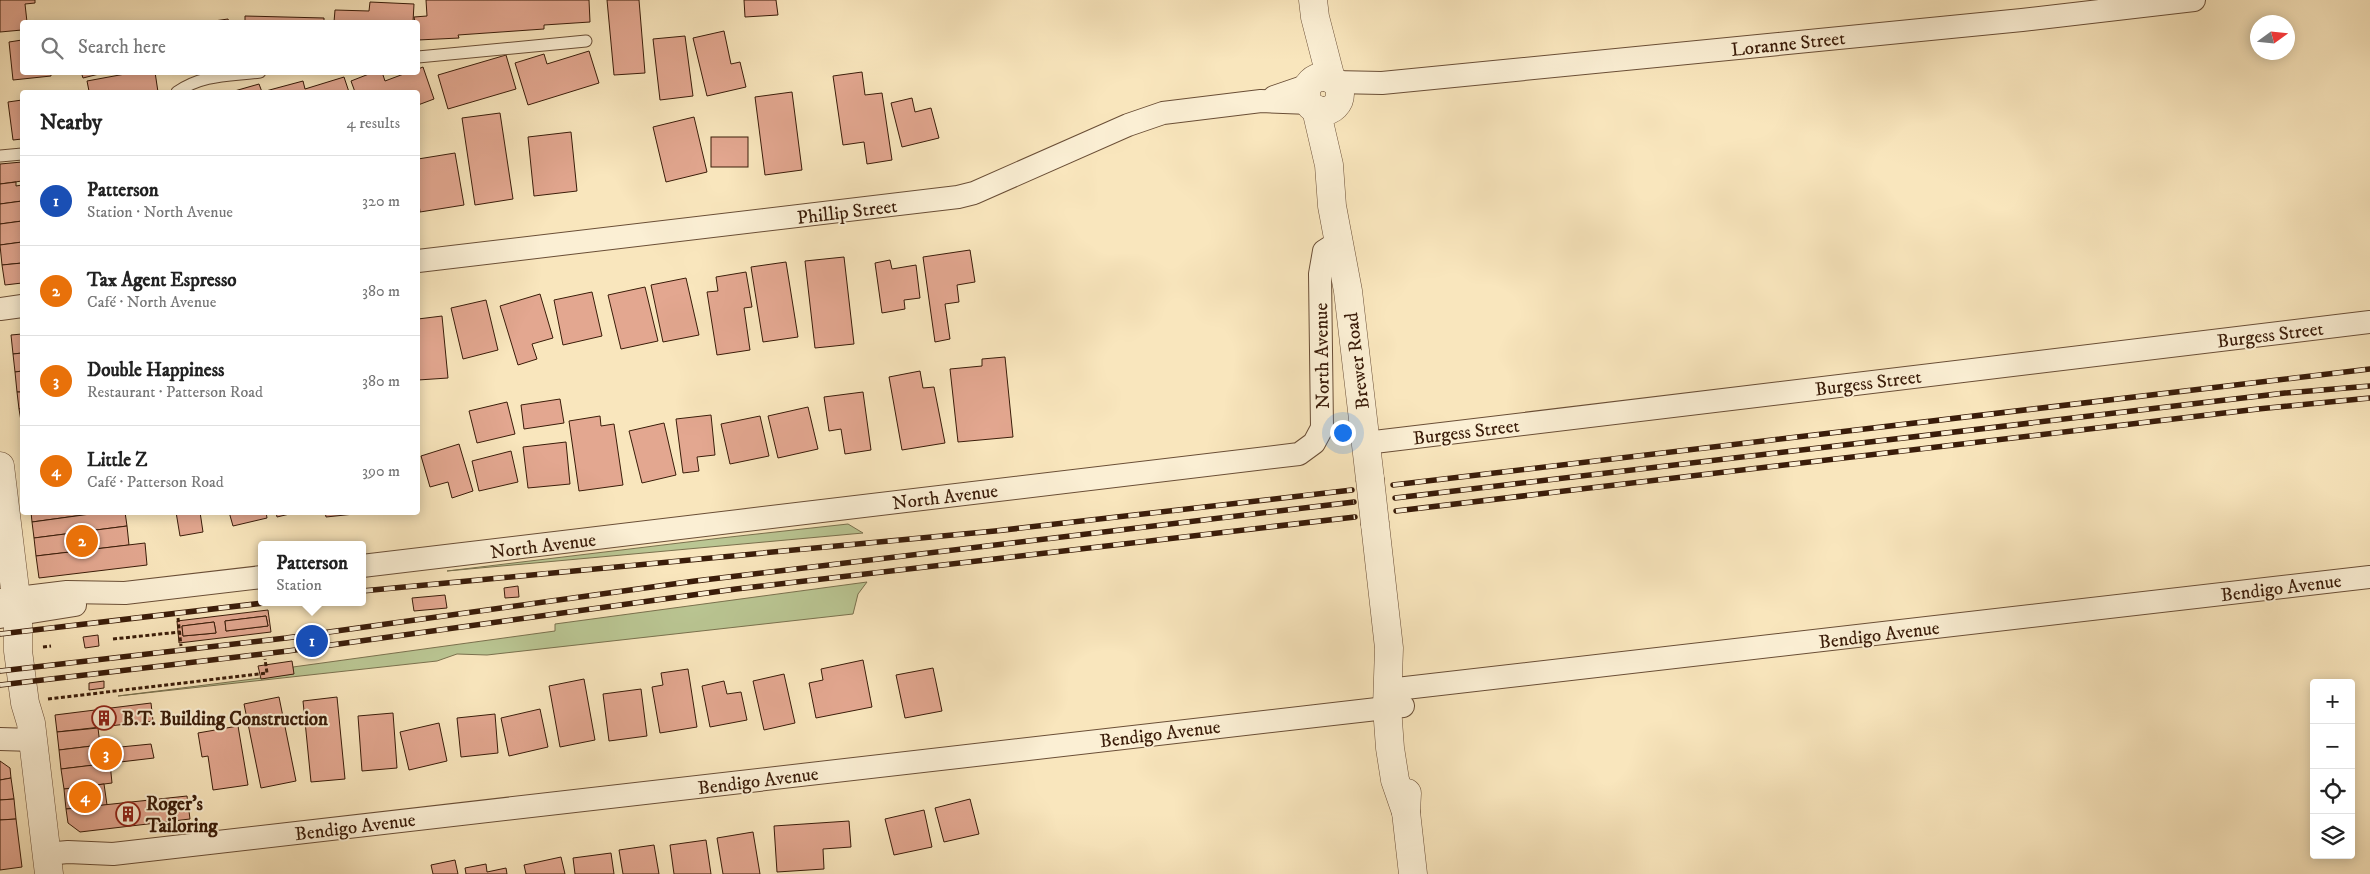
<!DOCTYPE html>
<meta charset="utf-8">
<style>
:root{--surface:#fff;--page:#f2f2f2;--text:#222;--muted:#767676;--line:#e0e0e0;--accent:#8f2418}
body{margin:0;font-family:"IM FELL DW Pica",serif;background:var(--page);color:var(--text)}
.controls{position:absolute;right:15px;bottom:15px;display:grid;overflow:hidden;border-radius:5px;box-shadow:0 2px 12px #0003}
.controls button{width:45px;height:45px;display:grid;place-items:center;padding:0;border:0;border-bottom:1px solid var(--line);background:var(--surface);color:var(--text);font:25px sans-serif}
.compass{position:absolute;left:2250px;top:15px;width:45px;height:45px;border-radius:50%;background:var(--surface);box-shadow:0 2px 12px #0003;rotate:75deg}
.you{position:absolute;left:1342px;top:432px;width:18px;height:18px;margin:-12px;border:4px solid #fff;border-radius:50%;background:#1a73e8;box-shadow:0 0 0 8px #1a73e833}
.badge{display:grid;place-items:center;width:32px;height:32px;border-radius:50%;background:var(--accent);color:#fff;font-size:16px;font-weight:700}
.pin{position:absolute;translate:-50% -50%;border:2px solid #fff;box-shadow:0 1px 5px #0006}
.popup{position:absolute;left:258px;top:541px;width:108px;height:65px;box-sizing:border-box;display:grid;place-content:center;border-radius:5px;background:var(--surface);filter:drop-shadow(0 1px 4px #0005);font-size:16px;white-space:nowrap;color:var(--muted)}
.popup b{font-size:19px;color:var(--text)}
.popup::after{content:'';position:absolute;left:50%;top:100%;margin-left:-10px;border:10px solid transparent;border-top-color:var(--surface)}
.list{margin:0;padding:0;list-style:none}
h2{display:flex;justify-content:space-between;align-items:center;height:65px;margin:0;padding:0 20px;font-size:21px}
h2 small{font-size:16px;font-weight:400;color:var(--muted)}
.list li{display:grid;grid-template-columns:32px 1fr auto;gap:15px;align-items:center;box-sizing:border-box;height:90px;padding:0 20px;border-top:1px solid var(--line)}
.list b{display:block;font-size:19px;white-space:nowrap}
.list p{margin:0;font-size:16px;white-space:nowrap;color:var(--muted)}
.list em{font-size:16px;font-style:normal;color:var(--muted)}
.icon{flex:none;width:28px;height:28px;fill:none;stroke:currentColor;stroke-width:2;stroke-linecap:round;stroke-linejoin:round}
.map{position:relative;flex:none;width:2370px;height:874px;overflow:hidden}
.search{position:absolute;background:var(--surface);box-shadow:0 2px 12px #0003;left:20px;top:20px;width:400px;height:55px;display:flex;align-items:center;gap:12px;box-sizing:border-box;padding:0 18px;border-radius:5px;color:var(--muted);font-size:19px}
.panel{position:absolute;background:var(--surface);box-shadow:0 2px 12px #0003;left:20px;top:90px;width:400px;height:425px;border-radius:5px}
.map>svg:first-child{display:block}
.green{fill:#bac693;stroke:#7a714e}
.building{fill:#e3a790;stroke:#3a1c09;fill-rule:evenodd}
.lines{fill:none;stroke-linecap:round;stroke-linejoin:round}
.service-casing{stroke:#6a4e36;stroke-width:13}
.minor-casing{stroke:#6a4e36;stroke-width:24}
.tertiary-casing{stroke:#6a4e36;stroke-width:29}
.path{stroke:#3a1c09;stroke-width:3;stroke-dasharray:4 2.5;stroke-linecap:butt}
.service{stroke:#fbefd4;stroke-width:11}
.minor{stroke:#fbefd4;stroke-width:22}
.tertiary{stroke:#fbefd4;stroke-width:28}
.rail-casing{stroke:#3a1c09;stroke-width:5.5}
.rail{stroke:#fbefd4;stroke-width:4;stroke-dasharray:11;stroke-linecap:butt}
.tertiary-bridge-casing{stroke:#6a4e36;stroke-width:29;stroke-linecap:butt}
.tertiary-bridge{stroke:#fbefd4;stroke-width:28}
.labels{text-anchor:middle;stroke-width:4;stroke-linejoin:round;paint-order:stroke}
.street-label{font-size:19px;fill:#3a1c09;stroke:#fbefd4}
.poi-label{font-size:19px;font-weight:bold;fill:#3a1c09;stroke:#fbefd4;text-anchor:start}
</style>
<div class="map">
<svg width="2370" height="874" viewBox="0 0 2370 874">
<rect width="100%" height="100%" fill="#f9e6bd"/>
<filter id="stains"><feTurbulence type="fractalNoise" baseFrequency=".004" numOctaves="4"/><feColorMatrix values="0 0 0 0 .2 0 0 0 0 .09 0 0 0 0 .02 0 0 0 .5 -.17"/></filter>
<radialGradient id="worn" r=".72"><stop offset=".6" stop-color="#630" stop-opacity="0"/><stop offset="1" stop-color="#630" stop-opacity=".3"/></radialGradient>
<g class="green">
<path d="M848,524L863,533L447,571L721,538Z"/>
<path d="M867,582L858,594L853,614L487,655L457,654L437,661L118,696L293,674V667L555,631V624Z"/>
</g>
<g class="building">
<path d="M0,0H35V3L25,4L27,22H22V30L0,32Z"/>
<path d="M426,0H589L590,22L544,25V29L458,35L459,38L418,40V22H415L414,17L427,16Z"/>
<path d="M607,0H639L645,73L614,75Z"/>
<path d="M744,0H776L778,15L745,17Z"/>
<path d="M370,2L414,4L413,22H334L335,10L369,11Z"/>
<path d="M245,16L324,18V22H245Z"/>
<path d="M228,19L229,22H207Z"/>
<path d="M724,31L731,64L740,62L746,87L707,96L693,38Z"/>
<path d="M685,36L693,96L660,100L653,39Z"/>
<path d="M22,40V72H51V76L13,80L9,42Z"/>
<path d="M589,51L599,83L528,105L515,63L544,54L547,64Z"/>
<path d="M506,55L516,89L448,109L438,75Z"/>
<path d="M423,67L434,99L418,105V92H355L351,81L374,72H382L385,81L409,72H418V69Z"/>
<path d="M81,72H107L83,78Z"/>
<path d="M136,72H155L158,92H76L89,91L87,81Z"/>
<path d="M862,72L865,95L882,93L892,160L867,164L864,142L843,145L833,76Z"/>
<path d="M344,77L349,92H262L303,81L305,89Z"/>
<path d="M259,84L262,92H231Z"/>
<path d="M792,92L802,170L765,175L755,97Z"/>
<path d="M912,98L915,112L931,108L939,138L902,147L891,103Z"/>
<path d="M22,100V139L13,140L8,102Z"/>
<path d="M500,113L513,199L475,205L462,118Z"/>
<path d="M694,117L707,172L666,182L653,127Z"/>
<path d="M571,132L577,191L534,196L528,137Z"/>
<rect x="711" y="137" width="37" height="30"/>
<path d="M455,153L464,205L420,212L418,196V159Z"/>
<path d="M22,162V181L0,184V164Z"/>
<path d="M16,182V186L22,185V201L0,204V184Z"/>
<path d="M22,201V221L0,224V204Z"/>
<path d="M22,221V242L0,245V224Z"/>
<path d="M22,242V263L2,265L0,245Z"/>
<path d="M970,250L975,282L957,285L959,302L945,304L950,339L935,342L923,257Z"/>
<path d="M844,257L854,344L815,348L805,261Z"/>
<path d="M890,260L892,269L916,265L920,298L904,300L905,309L882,313L875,263Z"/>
<path d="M786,262L798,337L763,342L751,267Z"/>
<path d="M22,263V283L5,285L2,265Z"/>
<path d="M746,272L752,307L744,308L750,350L717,355L707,292L718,291L716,277Z"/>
<path d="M686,278L699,335L663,342L651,285Z"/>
<path d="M645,287L658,341L621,349L608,295Z"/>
<path d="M592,292L602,336L563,345L554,300Z"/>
<path d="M540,294L553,338L532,344L537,359L518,365L500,306Z"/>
<path d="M486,300L498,350L463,359L451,308Z"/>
<path d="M442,316L448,378L418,380V319Z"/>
<path d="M22,334V353L13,354L11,335Z"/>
<path d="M22,353V371L15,372L13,354Z"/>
<path d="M1005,357L1013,437L958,442L950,369L982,366V359Z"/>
<path d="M22,371V392H17L15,372Z"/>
<path d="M920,371L923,388L934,387L945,443L902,450L889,377Z"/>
<path d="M17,392H22V408L19,409Z"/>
<path d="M863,392L871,450L845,454L841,429L829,431L824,397Z"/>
<path d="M560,399L564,423L524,429L521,405Z"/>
<path d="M507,402L515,434L477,443L469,411Z"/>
<path d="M808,407L818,449L778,458L768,416Z"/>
<path d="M22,408V427L19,409Z"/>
<path d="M711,415L715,455L697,457L699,471L683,473L676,419Z"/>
<path d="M600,416L601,426L614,424L623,485L579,491L569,421Z"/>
<path d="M760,416L769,456L730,464L721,424Z"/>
<path d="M664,423L676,475L642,483L629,431Z"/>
<path d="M566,442L570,484L528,488L523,447Z"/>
<path d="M459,444L473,491L452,498L448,482L430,487L421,456Z"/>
<path d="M511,451L518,482L479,491L472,461Z"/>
<path d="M31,512H105L32,522Z"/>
<path d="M105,512H125L127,526L34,538L32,522Z"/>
<path d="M176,512H200L203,532L180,536Z"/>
<path d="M229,512H266L267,518L233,526Z"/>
<path d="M276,512H298L277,517Z"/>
<path d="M325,512H364V513L326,517Z"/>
<path d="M127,526L129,545L36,556L34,538Z"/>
<path d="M145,543L147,565L39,578L36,556Z"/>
<path d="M518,586L519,597L505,598L504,588Z"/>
<path d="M445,595L447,608L414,611L412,598Z"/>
<path d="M268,610L271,632L179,643L177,621ZM266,616L268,626L226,631L225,621ZM214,622L216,633L183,636L182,626Z"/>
<path d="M266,616L268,626L226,631L225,621Z"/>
<path d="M214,622L216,633L183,636L182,626Z"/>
<path d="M98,635L99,646L85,648L83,637Z"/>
<path d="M863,660L872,707L816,718L809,683L823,680L821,669Z"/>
<path d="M292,661L294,674L261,679L258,666Z"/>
<path d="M933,668L942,711L905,718L896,675Z"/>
<path d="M688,669L697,727L660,733L652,687L663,685L661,673Z"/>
<path d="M784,674L795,723L764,730L753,681Z"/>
<path d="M584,679L595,740L560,747L549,686Z"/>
<path d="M104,681V688L89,690V683Z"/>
<path d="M724,681L727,694L741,692L747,720L710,727L702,686Z"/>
<path d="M641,689L647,736L609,741L603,694Z"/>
<path d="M279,697L296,781L261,788L244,704Z"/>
<path d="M337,697L345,779L311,782L303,701Z"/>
<path d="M151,703L153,721L57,732L55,715Z"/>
<path d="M540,709L548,747L509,756L501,718Z"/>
<path d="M393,713L397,768L362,771L358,716Z"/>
<path d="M495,714L498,753L461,757L457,718Z"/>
<path d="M439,723L447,761L409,770L400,732Z"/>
<path d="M238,726L248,785L213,790L208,756L202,757L198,733Z"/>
<path d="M98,728L100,745L59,750L57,732Z"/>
<path d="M151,744L154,758L61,769L59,750L100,745V749Z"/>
<path d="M0,761L10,768L11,778L0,780Z"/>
<path d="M110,763L112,783L64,789L61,769Z"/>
<path d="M11,778L14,799L0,800V780Z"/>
<path d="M104,784L107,805L66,809L64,789Z"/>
<path d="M187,796L190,819L80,832L68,823L66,809Z"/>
<path d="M14,799L16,819L0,820V800Z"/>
<path d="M970,799L979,834L944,842L935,808Z"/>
<path d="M924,810L932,847L894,855L885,819Z"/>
<path d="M16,819L22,867L0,870V820Z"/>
<path d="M849,821L851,847L823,849L824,869L777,872L774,826Z"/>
<path d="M753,832L760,874H723L717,838Z"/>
<path d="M706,840L711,874H674L670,845Z"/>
<path d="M654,845L659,874H623L619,850Z"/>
<path d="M611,853L614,874H575L573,858Z"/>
<path d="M561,857L565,874H526L524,865Z"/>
<path d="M455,860L458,874H433L431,865Z"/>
<path d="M486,864L487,872L506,868L507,874H466L465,868Z"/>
</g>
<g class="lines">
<g class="service-casing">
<g id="service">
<path d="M418,57L586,41"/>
<path d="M177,92C203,74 229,76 260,72"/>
<path d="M0,156L22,154"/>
</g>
</g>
<g class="minor-casing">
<g id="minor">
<path d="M1334,82L1382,83L2022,20L2194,0"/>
<path d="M1274,97L1309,85"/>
<path d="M418,261L958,197L974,193L1128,125L1163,113L1261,101L1310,103"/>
<path d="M0,309L22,306"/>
<path d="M1366,443L2370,322"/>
<path d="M362,566L1299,454L1314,443L1322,428L1320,274L1324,251L1338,242"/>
<path d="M0,600L67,592L125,593L262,577"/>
<path d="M0,617L75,605"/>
<path d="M1388,690L2370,577"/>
<path d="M0,739L33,740"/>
<path d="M46,854L68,852L113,854L1403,706"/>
</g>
</g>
<g class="tertiary-casing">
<g id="tertiary">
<path d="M1313,0L1315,17L1331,79"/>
<circle cx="1323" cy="94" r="17"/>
<path d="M1316,109L1329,165L1332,206L1348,291L1370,479"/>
<path d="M0,466L18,614V651L25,703L31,723L49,874"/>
<path d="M1375,524L1389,648L1387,707L1390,748L1395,780L1406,812"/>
<path d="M1407,793L1406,812L1413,874"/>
</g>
</g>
<g class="path">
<path d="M178,618L181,646"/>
<path d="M113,639L180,632"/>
<path d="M43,647L51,646"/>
<path d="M48,699L267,673L265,659"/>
</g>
<use href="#service" class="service"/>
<use href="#minor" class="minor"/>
<use href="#tertiary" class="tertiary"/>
<g class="rail-casing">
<g id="rail">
<path d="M1393,485L2370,369"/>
<path d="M1395,498L2285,393L2370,386"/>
<path d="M1396,511L2258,409L2370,398"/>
<path d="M362,591L995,531L1352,490"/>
<path d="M0,634L272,602"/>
<path d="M0,671L286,638L695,581L1354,502"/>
<path d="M0,685L288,651L736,589L1355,517"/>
</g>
</g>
<use href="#rail" class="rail"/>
<g class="tertiary-bridge-casing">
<path id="tertiary-bridge" d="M1370,479L1375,524"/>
</g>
<use href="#tertiary-bridge" class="tertiary-bridge"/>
</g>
<defs>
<g id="building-ring" transform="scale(1.25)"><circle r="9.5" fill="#fbefd4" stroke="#8f2418" stroke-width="1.5"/><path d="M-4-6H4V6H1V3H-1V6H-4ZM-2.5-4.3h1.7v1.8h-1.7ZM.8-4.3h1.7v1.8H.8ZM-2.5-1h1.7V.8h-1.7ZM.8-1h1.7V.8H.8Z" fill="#8f2418"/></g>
</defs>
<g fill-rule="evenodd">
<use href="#building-ring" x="104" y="718"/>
<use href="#building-ring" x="128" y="814"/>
</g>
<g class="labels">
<g class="street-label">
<text transform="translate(1788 43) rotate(-6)" y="7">Loranne Street</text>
<text transform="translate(847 211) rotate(-7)" y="7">Phillip Street</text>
<text transform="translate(2270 334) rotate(-7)" y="7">Burgess Street</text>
<text transform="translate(1321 356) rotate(-91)" y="7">North Avenue</text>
<text transform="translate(1356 361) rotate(-97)" y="7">Brewer Road</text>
<text transform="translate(1868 382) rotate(-7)" y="7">Burgess Street</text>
<text transform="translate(1466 431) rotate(-7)" y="7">Burgess Street</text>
<text transform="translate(945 496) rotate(-7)" y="7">North Avenue</text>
<text transform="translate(543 545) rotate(-7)" y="7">North Avenue</text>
<text transform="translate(2281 587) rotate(-7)" y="7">Bendigo Avenue</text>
<text transform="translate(1879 634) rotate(-7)" y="7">Bendigo Avenue</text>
<text transform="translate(1160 733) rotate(-7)" y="7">Bendigo Avenue</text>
<text transform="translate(758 780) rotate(-7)" y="7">Bendigo Avenue</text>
<text transform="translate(355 826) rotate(-7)" y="7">Bendigo Avenue</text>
</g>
<g class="poi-label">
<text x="122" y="725">B.T. Building Construction</text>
<text x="146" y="810">Roger's<tspan x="146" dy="22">Tailoring</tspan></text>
</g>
</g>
<rect width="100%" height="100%" filter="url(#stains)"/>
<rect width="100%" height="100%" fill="url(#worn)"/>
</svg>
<div class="controls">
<button>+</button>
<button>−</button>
<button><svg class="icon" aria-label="locate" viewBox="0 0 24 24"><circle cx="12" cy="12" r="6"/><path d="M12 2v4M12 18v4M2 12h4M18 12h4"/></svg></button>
<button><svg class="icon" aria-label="layers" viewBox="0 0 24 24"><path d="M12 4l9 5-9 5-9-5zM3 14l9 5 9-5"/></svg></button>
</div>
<svg class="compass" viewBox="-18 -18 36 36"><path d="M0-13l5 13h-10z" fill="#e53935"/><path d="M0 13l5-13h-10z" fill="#767676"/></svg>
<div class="you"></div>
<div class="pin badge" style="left:312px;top:641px;background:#1a4fb4">1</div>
<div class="popup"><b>Patterson</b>Station</div>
<div class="pin badge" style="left:82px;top:541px;background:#e8710a">2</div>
<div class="pin badge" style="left:106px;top:754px;background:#e8710a">3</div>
<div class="pin badge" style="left:85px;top:797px;background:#e8710a">4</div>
<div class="search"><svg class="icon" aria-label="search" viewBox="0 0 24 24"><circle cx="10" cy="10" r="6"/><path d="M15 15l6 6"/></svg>Search here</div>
<section class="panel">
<h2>Nearby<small>4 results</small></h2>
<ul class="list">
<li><span class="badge" style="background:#1a4fb4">1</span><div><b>Patterson</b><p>Station · North Avenue</p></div><em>320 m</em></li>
<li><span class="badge" style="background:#e8710a">2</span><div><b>Tax Agent Espresso</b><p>Café · North Avenue</p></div><em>380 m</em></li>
<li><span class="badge" style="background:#e8710a">3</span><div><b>Double Happiness</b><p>Restaurant · Patterson Road</p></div><em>380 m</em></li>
<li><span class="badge" style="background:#e8710a">4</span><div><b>Little Z</b><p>Café · Patterson Road</p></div><em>390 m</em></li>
</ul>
</section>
</div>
